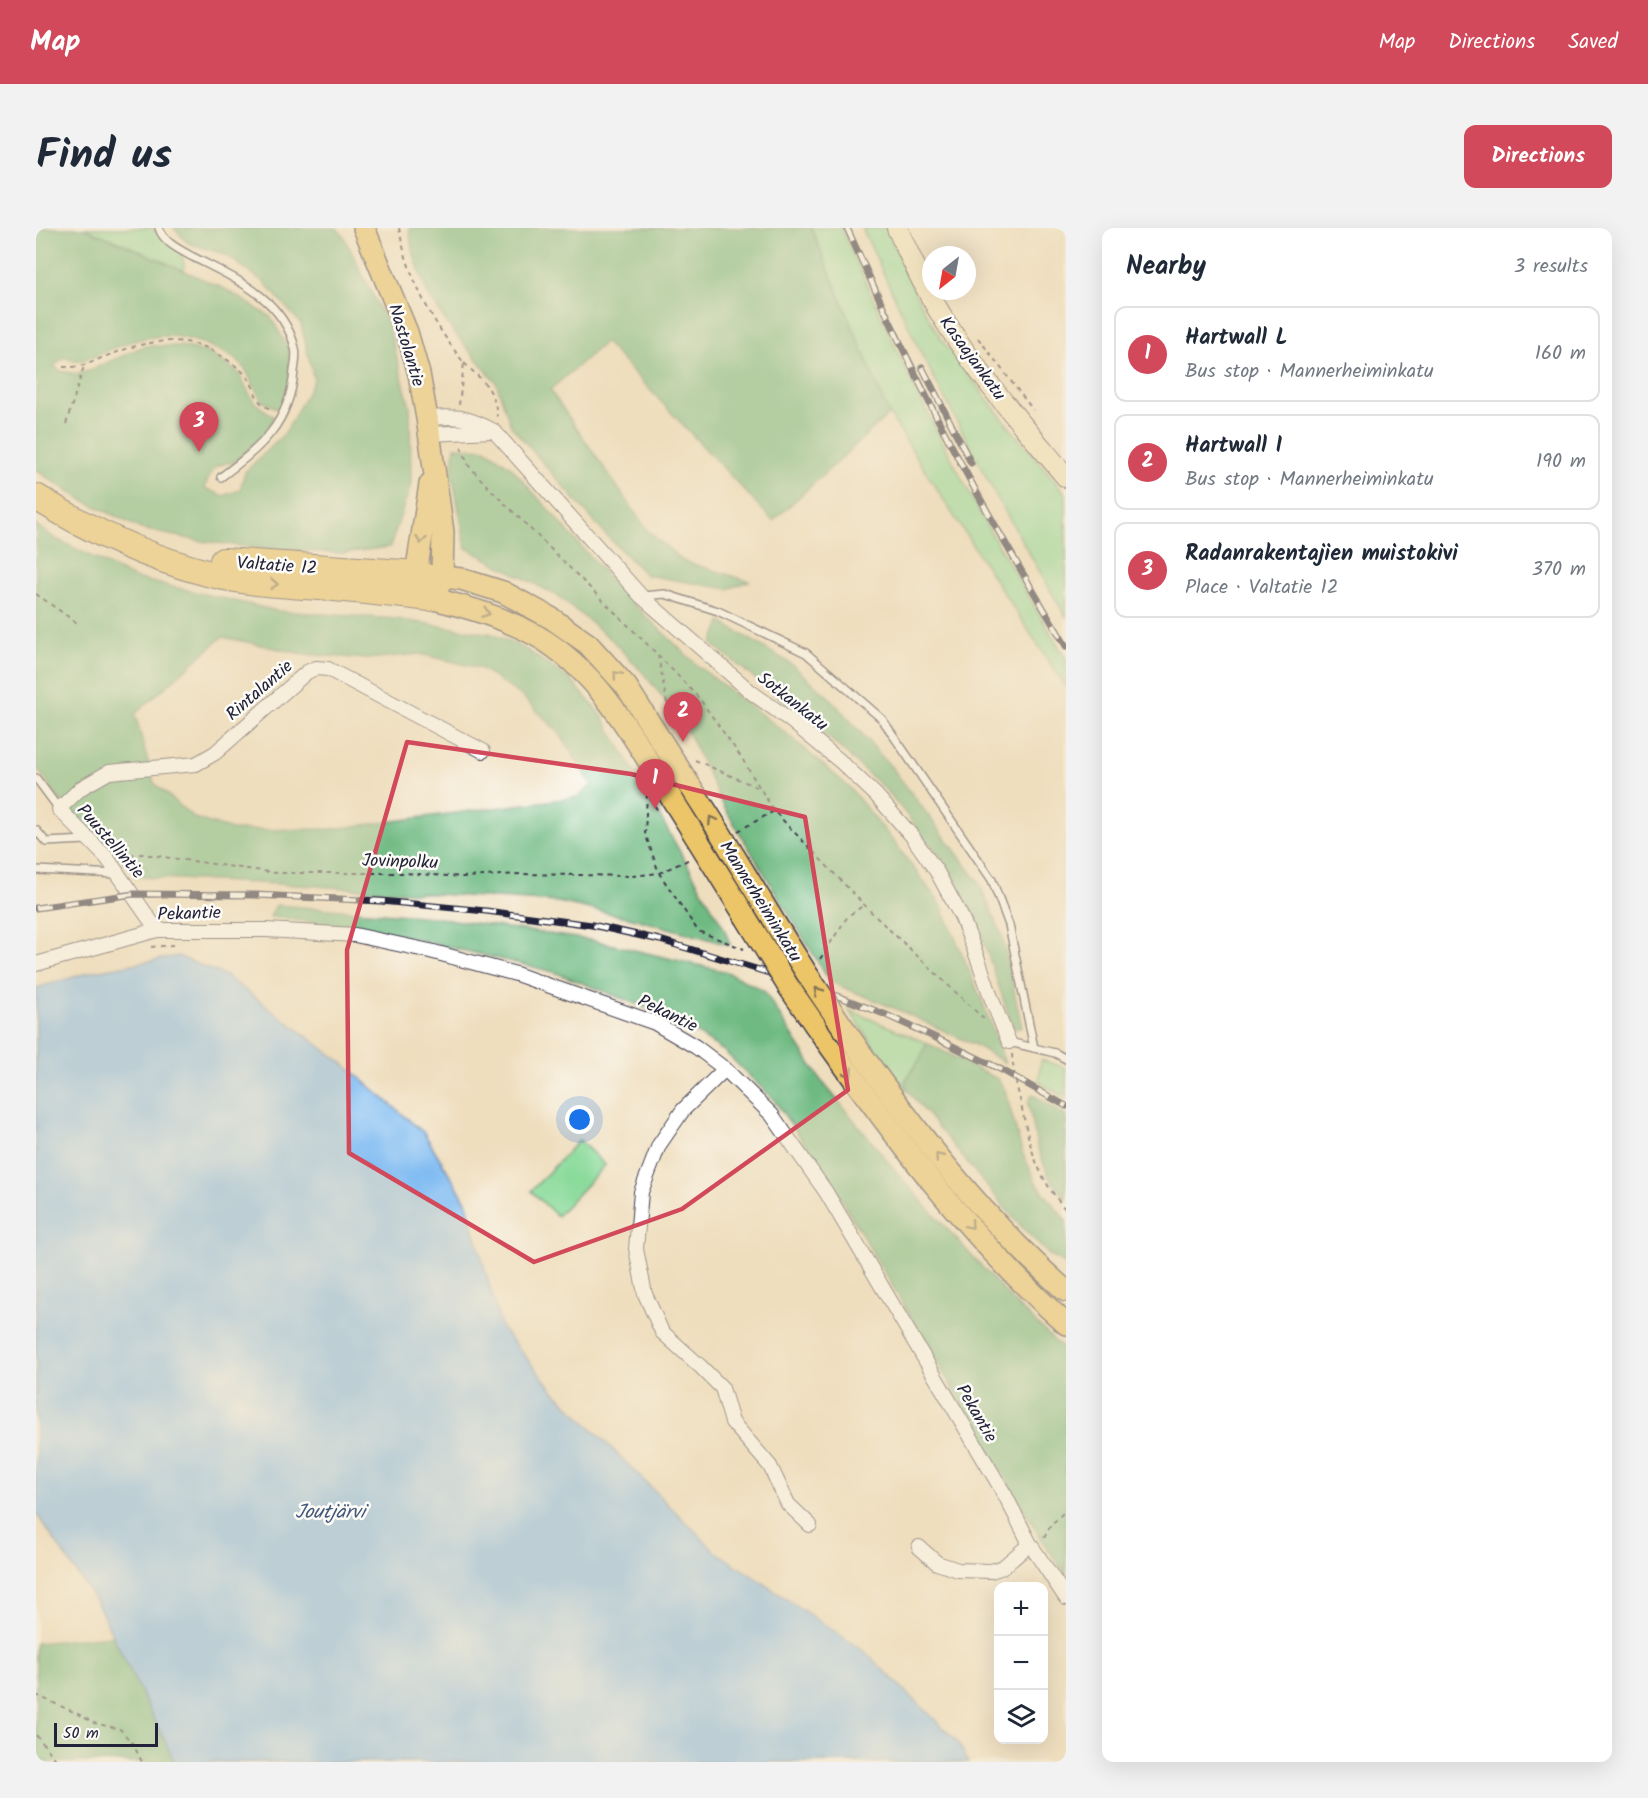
<!DOCTYPE html>
<meta charset="utf-8">
<style>
:root{--surface:#fff;--page:#f2f2f3;--text:#1f2937;--muted:#747a83;--line:#e0e1e3;--accent:#d1495b}
body{margin:0;font-family:Kalam,sans-serif;background:var(--page);color:var(--text)}
.controls{position:absolute;right:18px;bottom:18px;display:grid;overflow:hidden;border-radius:12px;box-shadow:0 6px 24px #0002}
.controls button{width:54px;height:54px;display:grid;place-items:center;padding:0;border:0;border-bottom:2px solid var(--line);background:var(--surface);color:var(--text);font:30px sans-serif}
.compass{position:absolute;left:886px;top:18px;width:54px;height:54px;border-radius:50%;background:var(--surface);box-shadow:0 6px 24px #0002;rotate:211deg}
.scale{position:absolute;left:18px;bottom:15px;width:104px;box-sizing:border-box;padding-left:6px;border:3px solid #22223b;border-top:0;font-size:16px;line-height:21px;white-space:nowrap;color:#22223b;-webkit-text-stroke:4px #fdfcf7;paint-order:stroke}
.you{position:absolute;left:544px;top:892px;width:21px;height:21px;margin:-15px;border:4px solid #fff;border-radius:50%;background:#1a73e8;box-shadow:0 0 0 9px #1a73e833}
.badge{display:grid;place-items:center;width:39px;height:39px;border-radius:50%;background:var(--accent);color:#fff;font-size:20px;font-weight:700}
.pin{position:absolute;translate:-50% -50px;filter:drop-shadow(0 2px 3px #0008)}
.pin::after{content:'';position:absolute;top:32px;width:21px;height:18px;background:inherit;clip-path:polygon(0 0,100% 0,50% 100%)}
.list{margin:0;padding:0;list-style:none}
h2{display:flex;justify-content:space-between;align-items:center;height:78px;margin:0;padding:0 24px;font-size:26px}
h2 small{font-size:20px;font-weight:400;color:var(--muted)}
.list li{display:grid;grid-template-columns:39px 1fr auto;gap:18px;align-items:center;box-sizing:border-box;height:96px;margin:0 12px 12px;padding:0 12px;border:2px solid var(--line);border-radius:12px}
.list b{display:block;font-size:22px;white-space:nowrap}
.list p{margin:0;font-size:20px;white-space:nowrap;color:var(--muted)}
.list em{font-size:20px;font-style:normal;color:var(--muted)}
.icon{flex:none;width:33px;height:33px;fill:none;stroke:currentColor;stroke-width:2;stroke-linecap:round;stroke-linejoin:round}
.map{position:relative;flex:none;width:1030px;height:1534px;overflow:hidden;border-radius:12px}
header{display:flex;align-items:center;gap:36px;box-sizing:border-box;height:84px;padding:0 30px;background:var(--accent);color:#fff}
header strong{font-size:28px}
nav{display:flex;gap:33px;margin-inline-start:auto;font-size:21px}
.intro{display:flex;align-items:center;justify-content:space-between;box-sizing:border-box;height:144px;padding:0 36px}
h1{margin:0;font-size:42px}
.button{padding:15px 27px;border-radius:12px;background:var(--accent);color:#fff;font-size:21px;font-weight:700}
main{display:flex;gap:36px;padding:0 36px}
aside{flex:1;background:var(--surface);border-radius:12px;box-shadow:0 6px 24px #0002}
.map>svg:first-child{display:block}
.green{fill:#89da9a;stroke:#567e6a;stroke-width:1.5}
.forest{fill:#6eba82;stroke:#486e5e;stroke-width:1.5;fill-rule:evenodd}
.water{fill:#80bcf2;stroke:#516f96;stroke-width:1.5}
.lines{fill:none;stroke-linecap:round;stroke-linejoin:round}
.lane-casing{stroke:#413e4f;stroke-width:10}
.street-casing{stroke:#413e4f;stroke-width:16}
.secondary-casing{stroke:#413e4f;stroke-width:22}
.primary-casing{stroke:#413e4f;stroke-width:24}
.highway-casing{stroke:#413e4f;stroke-width:28}
.path{stroke:#413e4f;stroke-width:2;stroke-dasharray:4.5 4.5;stroke-linecap:butt}
.lane{stroke:#fff;stroke-width:7}
.street{stroke:#fff;stroke-width:14}
.secondary{stroke:#f7e8c3;stroke-width:20}
.primary{stroke:#ecc569;stroke-width:21}
.highway{stroke:#ecc569;stroke-width:26}
.rail-casing{stroke:#22223b;stroke-width:7}
.rail{stroke:#fdfcf7;stroke-width:4.5;stroke-dasharray:14;stroke-linecap:butt}
.primary-bridge-casing{stroke:#413e4f;stroke-width:24;stroke-linecap:butt}
.primary-bridge{stroke:#ecc569;stroke-width:21}
.oneway{stroke:#877452}
.marked{fill:none;stroke:#d1495b;stroke-width:4.5;stroke-linejoin:round}
.labels{text-anchor:middle;stroke-width:5;stroke-linejoin:round;paint-order:stroke}
.street-label{font-size:18px;fill:#22223b;stroke:#fdfcf7}
.water-label{font-size:20px;font-style:italic;fill:#43587b;stroke:#fdfcf7}
</style>
<header>
<strong>Map</strong>
<nav><a>Map</a><a>Directions</a><a>Saved</a></nav>
</header>
<div class="intro"><h1>Find us</h1><a class="button">Directions</a></div>
<main>
<div class="map">
<svg width="1030" height="1534" viewBox="0 0 1030 1534">
<rect width="100%" height="100%" fill="#fdfcf7"/>
<filter id="ink" filterUnits="userSpaceOnUse"><feTurbulence type="fractalNoise" baseFrequency=".0167" numOctaves="2"/><feDisplacementMap in="SourceGraphic" scale="12" xChannelSelector="R" yChannelSelector="G"/><feConvolveMatrix kernelMatrix="1 2 1 2 8 2 1 2 1" color-interpolation-filters="sRGB"/></filter>
<filter id="wash" filterUnits="userSpaceOnUse"><feTurbulence type="fractalNoise" baseFrequency=".008" numOctaves="4" result="noise"/><feDisplacementMap in="SourceGraphic" scale="24" xChannelSelector="R" yChannelSelector="G"/><feGaussianBlur stdDeviation="1.35" result="paint"/><feColorMatrix in="noise" values="0 0 0 0 0 0 0 0 0 0 0 0 0 0 0 0 0 1.4 0 .05"/><feComposite in="paint" operator="in"/></filter>
<g filter="url(#wash)">
<rect width="100%" height="100%" fill="#efdebe"/>
<g class="green">
<path d="M47,0H115L145,22L149,44L90,17Z"/>
<path d="M775,0H805L876,155L947,291L1030,431V459L953,343L853,186Z"/>
<path d="M826,0H850L881,69L905,111L970,195L1030,266V389L959,266L888,131Z"/>
<path d="M813,782L891,815L884,831L869,853L871,862L849,835Z"/>
<path d="M1005,832L1030,840V870L1003,854Z"/>
<path d="M543,912L569,937L521,988L495,963Z"/>
</g>
<g class="forest">
<path d="M5,0H47L90,17L189,61L235,89L253,122L254,158L249,174L243,181C238,179 231,176 226,173C222,169 214,148 209,141C200,127 164,113 148,110C123,104 94,113 71,123C55,129 46,138 28,129L18,138L24,143L41,146L53,143L108,118H145L171,124L202,144L218,174L238,189L231,203L198,235C179,234 174,243 169,260L187,268L204,262L209,244L249,205L278,152L265,96L228,54L188,26L152,15L138,0H301L308,9L353,100L374,179L375,256L354,319L307,325L231,321L164,313L105,301L45,271L0,242V1Z"/>
<path d="M373,0H775L853,186L737,293L569,114L514,162L612,303L647,333L713,353L692,361L610,347L569,306L475,198L460,154L416,102L391,65L376,21Z"/>
<path d="M419,219L450,221L475,239L588,367L663,439L751,506L813,559L858,614L905,677L947,775L969,835L941,818L865,783L794,754L688,579L647,495L609,447L576,412L522,368L430,320L416,246Z"/>
<path d="M0,297L20,311L98,350L242,383L360,391L456,406L489,421L534,451L566,488L689,702L694,717L596,690L522,674L278,658L103,649L24,572L0,539ZM186,409L268,426L331,431L384,426L444,440L487,469L524,506L556,557L543,569L297,601L196,602L158,590L118,555L99,486Z"/>
<path d="M685,394L754,435L794,470L857,541L942,653L966,707L986,799L977,800L940,692L910,636L853,565L793,510L676,416Z"/>
<path d="M240,677L397,689L560,713L691,744L728,763L784,851L873,959L976,1072L1030,1124V1347L1006,1312L791,947L738,872L688,823L639,791L518,744L346,703L234,689Z"/>
<path d="M891,815L962,851L969,862L986,924L1001,956L1030,993V1037L1012,1026L979,992L871,862L869,853L884,831Z"/>
<path d="M996,866L1030,888V972L1013,949L1001,918L992,875Z"/>
<path d="M77,1408L139,1534H0V1415Z"/>
</g>
<path class="water" d="M142,728L190,748L308,836L388,905L430,973L465,1099L517,1162L679,1323L829,1424L922,1514L932,1534H139L61,1375L0,1285V760L58,743Z"/>
</g>
<g filter="url(#ink)">
<g class="lines">
<g class="lane-casing">
<g id="lane">
<path d="M123,0C127,14 144,22 157,29C198,50 247,70 259,120C261,127 259,136 258,143C254,195 225,219 185,249"/>
<path d="M607,368L629,366L682,383L770,425L846,491L956,652L973,697L998,820"/>
<path d="M0,550L23,581"/>
<path d="M0,602L10,614L51,612"/>
<path d="M0,642L81,646"/>
<path d="M973,814L1019,825L1030,831"/>
</g>
</g>
<g class="street-casing">
<g id="street">
<path d="M391,190C423,188 429,188 458,203L605,368L715,464L754,492L804,533L840,567L876,608L901,644L926,690L943,734L956,772L973,814"/>
<path d="M394,206L456,203"/>
<path d="M121,702L71,630L23,581L45,560L73,544L160,536L179,525L271,444L280,440L292,441L447,523"/>
<path d="M0,736L121,702H230L319,707L394,723L480,746L619,795L660,819L689,841L736,887L790,964L969,1267L994,1316L1030,1370"/>
<path d="M689,841L647,882L623,917L605,964L600,1021L609,1066L626,1104L665,1139L686,1160L696,1194L734,1238L752,1276L774,1297"/>
<path d="M883,1319L901,1335L922,1342L955,1343L967,1339L994,1316"/>
</g>
</g>
<g class="secondary-casing">
<path id="secondary" d="M861,0C877,35 893,69 914,101C948,154 990,201 1030,249"/>
</g>
<g class="primary-casing">
<g id="primary">
<path d="M328,0L371,104L383,146L391,190L407,304L406,349L402,361"/>
<path d="M383,346L425,351L467,364L515,390L552,416L590,458L683,603L739,695"/>
<path d="M387,358L383,346L382,333L394,256"/>
<path d="M394,370C431,379 467,389 501,408C560,442 594,503 629,560C656,602 682,645 709,688"/>
<path d="M779,797C854,903 932,1009 1030,1096"/>
<path d="M815,811C878,901 946,990 1030,1063"/>
</g>
</g>
<g class="highway-casing">
<g id="highway">
<path d="M0,269C53,302 110,329 171,345C212,356 255,357 298,360C330,363 362,366 394,370"/>
<path d="M187,333L383,346"/>
</g>
</g>
<g class="path">
<path d="M363,0C372,51 397,95 428,135L423,177"/>
<path d="M942,110L997,182"/>
<path d="M428,135C447,153 459,161 461,189"/>
<path d="M27,139C50,140 55,133 76,126C107,114 144,106 175,122C187,129 203,138 212,150C223,166 216,172 236,182"/>
<path d="M30,196L48,138"/>
<path d="M425,219L433,238L454,261L622,427L663,470L705,529L738,583L839,688L949,792"/>
<path d="M0,366L44,397"/>
<path d="M622,427L634,492"/>
<path d="M659,532L725,561"/>
<path d="M611,566L609,605L623,645L662,703L708,721"/>
<path d="M614,570L622,583"/>
<path d="M702,603L738,583"/>
<path d="M85,627L107,626L240,645H367L427,649L485,646L596,648L623,645L654,631"/>
<path d="M115,719L137,717"/>
<path d="M784,731L812,688L828,677"/>
<path d="M976,826C977,843 981,859 985,876C994,920 1000,947 1030,982"/>
<path d="M1008,1310L1015,1297L1030,1282"/>
<path d="M0,1467L40,1485L58,1495L84,1501L97,1516L106,1534"/>
<path d="M0,1507L22,1534"/>
</g>
<use href="#lane" class="lane"/>
<use href="#street" class="street"/>
<use href="#secondary" class="secondary"/>
<use href="#primary" class="primary"/>
<use href="#highway" class="highway"/>
<g class="rail-casing">
<g id="rail">
<path d="M811,0C848,82 886,164 929,243C961,302 995,360 1030,418"/>
<path d="M886,139L935,235"/>
<path d="M0,680L98,666L219,667L345,673L450,683L556,697L624,712L730,744L804,769L848,786L898,809L966,842L1030,878"/>
</g>
</g>
<use href="#rail" class="rail"/>
<g class="primary-bridge-casing">
<g id="primary-bridge">
<path d="M709,688L752,758L779,797"/>
<path d="M739,695L773,749L815,811"/>
</g>
</g>
<use href="#primary-bridge" class="primary-bridge"/>
</g>
<defs><path id="oneway-chevron" d="M-2-3.5L2.5 0L-2 3.5" fill="none" stroke-width="1.6" stroke-linecap="round" stroke-linejoin="round" transform="scale(1.5)"/></defs>
<g class="oneway">
<use href="#oneway-chevron" transform="translate(385 312) rotate(98)"/>
<use href="#oneway-chevron" transform="translate(238 356) rotate(4)"/>
<use href="#oneway-chevron" transform="translate(450 385) rotate(19)"/>
<use href="#oneway-chevron" transform="translate(581 447) rotate(-130)"/>
<use href="#oneway-chevron" transform="translate(676 592) rotate(-122)"/>
<use href="#oneway-chevron" transform="translate(782 763) rotate(-125)"/>
<use href="#oneway-chevron" transform="translate(813 845) rotate(55)"/>
<use href="#oneway-chevron" transform="translate(903 929) rotate(-129)"/>
<use href="#oneway-chevron" transform="translate(934 997) rotate(49)"/>
</g>
</g>
<path d="M0 0H1030V1534H0ZM371,514L595,546L769,589L812,862L646,981L498,1034L313,925L311,722Z" fill="#efdebe" fill-opacity=".55" fill-rule="evenodd"/>
<path class="marked" d="M371,514L595,546L769,589L812,862L646,981L498,1034L313,925L311,722Z"/>
<g class="labels">
<g class="street-label">
<text transform="translate(371 117) rotate(73)" y="6">Nastolantie</text>
<text transform="translate(937 130) rotate(54)" y="6">Kasaajankatu</text>
<text transform="translate(241 337) rotate(4)" y="6">Valtatie 12</text>
<text transform="translate(223 462) rotate(-41)" y="6">Rintalantie</text>
<text transform="translate(757 473) rotate(38)" y="6">Sotkankatu</text>
<text transform="translate(75 613) rotate(49)" y="6">Puustellintie</text>
<text transform="translate(364 633) rotate(2)" y="6">Jovinpolku</text>
<text transform="translate(725 673) rotate(58)" y="6">Mannerheiminkatu</text>
<text transform="translate(153 685) rotate(-2)" y="6">Pekantie</text>
<text transform="translate(632 785) rotate(26)" y="6">Pekantie</text>
<text transform="translate(941 1185) rotate(60)" y="6">Pekantie</text>
</g>
<g class="water-label">
<text x="294" y="1290">Joutjärvi</text>
</g>
</g>
</svg>
<div class="controls">
<button>+</button>
<button>−</button>
<button><svg class="icon" aria-label="layers" viewBox="0 0 24 24"><path d="M12 4l9 5-9 5-9-5zM3 14l9 5 9-5"/></svg></button>
</div>
<svg class="compass" viewBox="-18 -18 36 36"><path d="M0-13l5 13h-10z" fill="#e53935"/><path d="M0 13l5-13h-10z" fill="#747a83"/></svg>
<div class="scale">50 m</div>
<div class="you"></div>
<div class="pin badge" style="left:619px;top:581px">1</div>
<div class="pin badge" style="left:647px;top:514px">2</div>
<div class="pin badge" style="left:163px;top:224px">3</div>
</div>
<aside>
<h2>Nearby<small>3 results</small></h2>
<ul class="list">
<li><span class="badge">1</span><div><b>Hartwall L</b><p>Bus stop · Mannerheiminkatu</p></div><em>160 m</em></li>
<li><span class="badge">2</span><div><b>Hartwall I</b><p>Bus stop · Mannerheiminkatu</p></div><em>190 m</em></li>
<li><span class="badge">3</span><div><b>Radanrakentajien muistokivi</b><p>Place · Valtatie 12</p></div><em>370 m</em></li>
</ul>
</aside>
</main>
